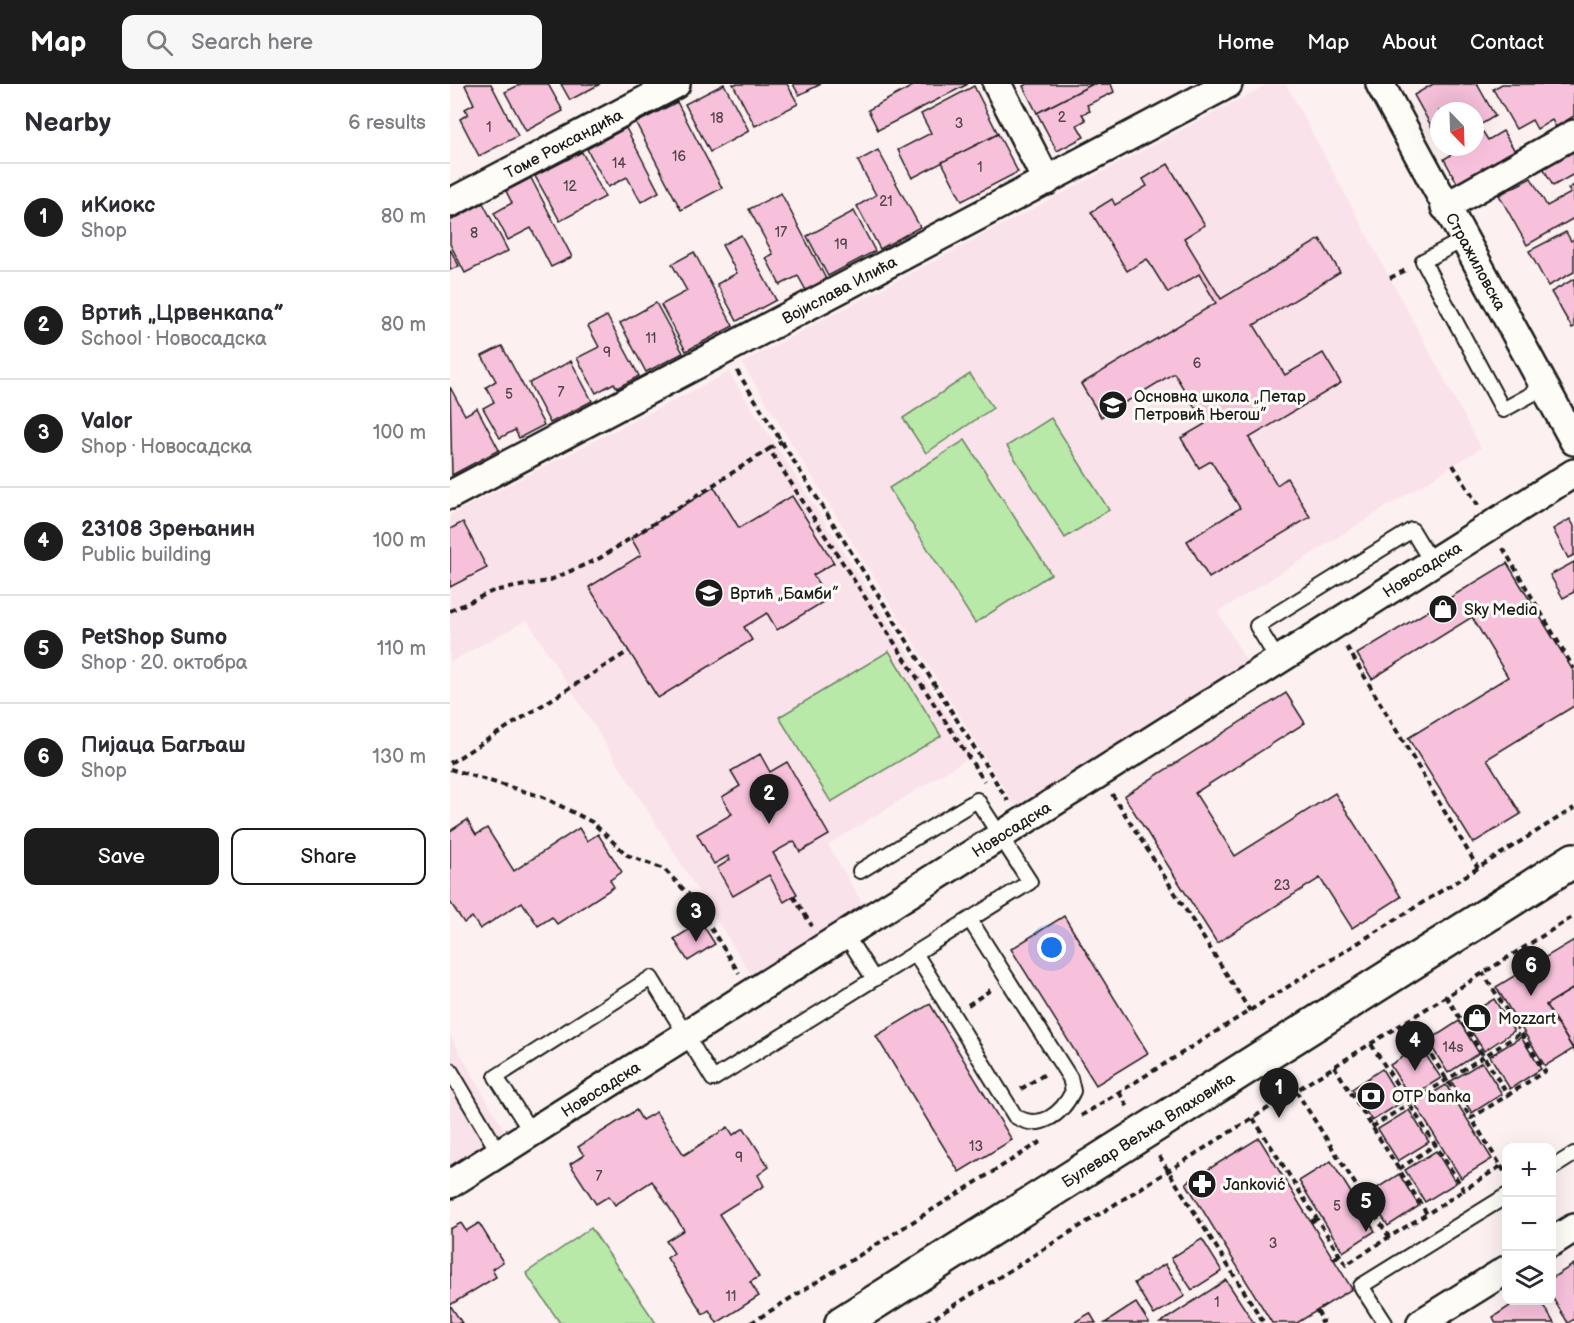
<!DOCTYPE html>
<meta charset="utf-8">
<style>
:root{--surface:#fff;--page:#f7f7f7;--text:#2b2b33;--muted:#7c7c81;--line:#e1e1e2;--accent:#1c1c1c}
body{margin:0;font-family:"Balsamiq Sans",sans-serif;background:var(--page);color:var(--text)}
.controls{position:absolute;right:18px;bottom:18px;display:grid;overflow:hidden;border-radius:12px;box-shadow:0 6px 24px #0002}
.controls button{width:54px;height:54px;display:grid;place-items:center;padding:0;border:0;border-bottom:2px solid var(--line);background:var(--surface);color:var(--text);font:30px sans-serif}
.compass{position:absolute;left:980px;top:18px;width:54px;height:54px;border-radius:50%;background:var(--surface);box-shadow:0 6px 24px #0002;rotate:157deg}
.you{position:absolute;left:602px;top:864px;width:21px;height:21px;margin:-15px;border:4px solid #fff;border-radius:50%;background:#1a73e8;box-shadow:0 0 0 9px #1a73e833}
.badge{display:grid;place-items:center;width:39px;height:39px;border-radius:50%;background:var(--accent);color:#fff;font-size:20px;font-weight:700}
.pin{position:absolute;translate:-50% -50px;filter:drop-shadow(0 2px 3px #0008)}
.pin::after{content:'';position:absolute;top:32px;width:21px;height:18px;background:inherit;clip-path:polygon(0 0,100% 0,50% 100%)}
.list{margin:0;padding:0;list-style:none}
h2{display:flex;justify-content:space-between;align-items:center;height:78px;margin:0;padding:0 24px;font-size:26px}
h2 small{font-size:20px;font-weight:400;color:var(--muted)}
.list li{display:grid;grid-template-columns:39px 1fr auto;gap:18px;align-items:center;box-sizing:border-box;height:108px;padding:0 24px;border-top:2px solid var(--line)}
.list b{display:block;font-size:22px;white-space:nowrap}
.list p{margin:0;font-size:20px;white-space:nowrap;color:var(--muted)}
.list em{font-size:20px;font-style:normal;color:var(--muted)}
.actions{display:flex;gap:12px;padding:18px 24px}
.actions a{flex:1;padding:14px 0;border:2px solid var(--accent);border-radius:12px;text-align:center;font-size:21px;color:var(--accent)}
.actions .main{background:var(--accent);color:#fff}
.icon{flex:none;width:33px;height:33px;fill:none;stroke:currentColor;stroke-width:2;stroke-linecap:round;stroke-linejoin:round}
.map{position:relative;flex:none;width:1124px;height:1239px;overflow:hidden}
header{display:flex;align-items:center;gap:36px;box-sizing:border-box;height:84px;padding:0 30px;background:var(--accent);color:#fff}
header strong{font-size:28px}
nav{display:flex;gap:33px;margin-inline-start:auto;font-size:21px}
.search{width:420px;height:54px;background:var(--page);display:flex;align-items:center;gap:15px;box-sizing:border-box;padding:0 21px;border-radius:12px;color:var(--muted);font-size:22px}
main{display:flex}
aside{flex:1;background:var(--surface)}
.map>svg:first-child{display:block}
.built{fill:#fae2ea}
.green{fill:#b8e9a9;stroke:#6a8262;stroke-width:1.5}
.building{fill:#f7c1db;stroke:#1c1c1c;stroke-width:1.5}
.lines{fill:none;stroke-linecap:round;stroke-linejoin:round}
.lane-casing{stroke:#1c1c1c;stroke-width:18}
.street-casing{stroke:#1c1c1c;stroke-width:32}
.secondary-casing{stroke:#1c1c1c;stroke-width:38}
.path{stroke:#1c1c1c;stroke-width:4;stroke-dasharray:6 4.5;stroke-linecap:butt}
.lane{stroke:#fdfcf7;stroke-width:14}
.street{stroke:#fdfcf7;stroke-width:27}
.secondary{stroke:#fdfcf7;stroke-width:33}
.labels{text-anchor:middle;stroke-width:6;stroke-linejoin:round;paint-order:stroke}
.number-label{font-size:14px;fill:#53454c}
.street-label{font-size:16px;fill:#1c1c1c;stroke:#fdfcf7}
.poi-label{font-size:16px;fill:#1c1c1c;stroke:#fdfcf7;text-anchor:start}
</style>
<header>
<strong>Map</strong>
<div class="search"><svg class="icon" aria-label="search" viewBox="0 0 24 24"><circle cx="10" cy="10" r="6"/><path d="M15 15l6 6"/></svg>Search here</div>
<nav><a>Home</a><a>Map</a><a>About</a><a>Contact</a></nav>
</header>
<main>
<aside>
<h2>Nearby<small>6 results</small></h2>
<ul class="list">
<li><span class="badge">1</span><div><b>иКиокс</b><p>Shop</p></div><em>80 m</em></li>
<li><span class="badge">2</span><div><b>Вртић „Црвенкапа”</b><p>School · Новосадска</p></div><em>80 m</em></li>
<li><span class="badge">3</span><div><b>Valor</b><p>Shop · Новосадска</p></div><em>100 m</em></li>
<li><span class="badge">4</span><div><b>23108 Зрењанин</b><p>Public building</p></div><em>100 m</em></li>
<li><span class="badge">5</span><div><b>PetShop Sumo</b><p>Shop · 20. октобра</p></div><em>110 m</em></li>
<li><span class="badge">6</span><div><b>Пијаца Багљаш</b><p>Shop</p></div><em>130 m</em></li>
</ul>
<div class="actions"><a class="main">Save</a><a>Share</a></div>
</aside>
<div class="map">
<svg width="1124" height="1239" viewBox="0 0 1124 1239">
<rect width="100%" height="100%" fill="#fcf0f1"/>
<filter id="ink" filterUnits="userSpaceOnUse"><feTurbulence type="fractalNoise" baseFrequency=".0167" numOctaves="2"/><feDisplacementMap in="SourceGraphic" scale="12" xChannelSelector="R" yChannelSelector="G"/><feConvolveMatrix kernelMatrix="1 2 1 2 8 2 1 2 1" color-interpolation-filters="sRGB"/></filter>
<g filter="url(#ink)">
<g class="built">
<path d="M818,0H836L1031,364L768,528L800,583L568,727L292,279Z"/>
<path d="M279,288L523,671L378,761L416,825L304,895L77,536L0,578V431Z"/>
<path d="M0,951L57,1051L0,1083Z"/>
</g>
<g class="green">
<path d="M520,290L543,324L476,369L453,334Z"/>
<path d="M601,334L659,426L615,454L557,362Z"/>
<path d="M515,356L601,490L525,539L439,404Z"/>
<path d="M439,567L491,652L381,718L329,633Z"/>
<path d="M141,1144L206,1239H110L76,1189Z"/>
</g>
<g class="building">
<path d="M17,0H41L68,52L29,72L10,35L18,30L15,25L24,20L15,1Z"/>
<path d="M71,0H98L113,27L76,47L55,8Z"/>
<path d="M111,0H150L120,16Z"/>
<path d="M274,0L299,47L260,68L235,20Z"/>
<path d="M283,0H337L348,20L305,42Z"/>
<path d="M343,0H371L349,11Z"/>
<path d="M462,0H518L428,46L418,26L463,2Z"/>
<path d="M577,0H643L587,29L573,2Z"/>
<path d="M643,0H661L664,8L637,21L640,27L632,30L636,36L627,41L634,53L607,67L587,29Z"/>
<path d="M983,0H1027L1045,32L1025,44V27H989V56L964,11Z"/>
<path d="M1052,0H1124V32L1106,43L1102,36L1087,45L1082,36L1066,45L1043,5Z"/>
<path d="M524,2L548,50L462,94L448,66L481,49L471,30Z"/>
<path d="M227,18L272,104L231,126L186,39Z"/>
<path d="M176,44L209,108L191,118L177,93L158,103L137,65Z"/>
<path d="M1053,47L1068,72L1010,104L994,75L1014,63H1025V52L1033,48L1038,56Z"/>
<path d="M548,50L568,88L512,117L492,78Z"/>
<path d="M428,66L470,143L430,165L407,122L426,111L408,77Z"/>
<path d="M1124,66V90L1103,102L1093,83Z"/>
<path d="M132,68L155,113L110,137L85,92Z"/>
<path d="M718,80L755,141L734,154L771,215L870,155L890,188L804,241L835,291L873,269L891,299L799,354L827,401L837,394L860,433L759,494L737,457L790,424L761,377L749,384L731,354L755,340L724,289L651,333L631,300L766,219L749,190L718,209L697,175L677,187L641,128L662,115L665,121L697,102L693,95Z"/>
<path d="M81,94L122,173L101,183L81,144L58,156L44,129L62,119L56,107Z"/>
<path d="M1081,94L1097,122L1121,109L1118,105L1124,101V134L1077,161L1049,111Z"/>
<path d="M331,109L377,197L357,208L348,192L330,201L316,174L323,170L299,125Z"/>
<path d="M33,119L58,167L15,189L0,160V137Z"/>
<path d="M404,127L425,167L378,192L357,152Z"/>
<path d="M1116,148L1121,157L1124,155V188L1098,202L1079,167Z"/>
<path d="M291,151L326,216L287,237L267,200L287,189L272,161Z"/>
<path d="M0,165L9,182L0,186Z"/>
<path d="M244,168L283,242L236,267L211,221L237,207L222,180Z"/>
<path d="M1124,195V243L1122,244L1101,208Z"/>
<path d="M206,219L233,269L196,288L170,239Z"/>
<path d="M157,232L189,292L167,304L164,299L146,309L127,274L149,263L138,242Z"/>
<path d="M52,262L94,341L69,354L65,346L50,354L33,324L44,318L36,303L46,297L32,272Z"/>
<path d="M121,277L142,317L100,339L79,299Z"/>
<path d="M0,303L15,331L27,324L49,366L2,391Z"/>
<path d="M264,403L289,444L342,412L384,479L363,491L378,515L327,546L317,529L294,543L302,556L208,614L139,503L191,471L181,454Z"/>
<path d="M1120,435L1124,442V471L1118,474L1103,445Z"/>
<path d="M13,438L37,484L0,503V445Z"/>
<path d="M1124,478V508L1113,514L1100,491Z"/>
<path d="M1057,479L1124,588V622L1037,675L1071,730L1023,759L958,654L1058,593L1022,533L922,595L907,570Z"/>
<path d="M836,609L855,639L745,709L785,772L885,709L951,813L902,844L870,794L767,859L674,712Z"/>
<path d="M310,670L320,688L337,678L379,751L350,768L344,757L323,769L347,810L334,818L319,791L283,812L267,784L280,776L278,772L264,780L247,750L282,730L272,713L290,702L281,687Z"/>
<path d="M17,736L26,751L37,744L64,787L129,744L137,757L148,750L172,788L160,796L164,803L107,840L102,833L88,842L72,818L30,845L22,833L14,839L0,818V747Z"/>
<path d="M614,832L698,969L646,1001L561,865Z"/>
<path d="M251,838L265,860L238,877L224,855Z"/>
<path d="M1124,856V904L1096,921L1123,965L1095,982L1046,903Z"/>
<path d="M1124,904V966L1096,921Z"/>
<path d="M1044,915L1064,947L1034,967L1013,934Z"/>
<path d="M480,920L562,1056L509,1088L426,952Z"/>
<path d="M1009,937L1029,969L998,989L978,957Z"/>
<path d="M1071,953L1091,985L1060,1005L1040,972Z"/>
<path d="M970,962L991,994L960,1013L940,981Z"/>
<path d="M1032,978L1052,1010L1022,1029L1001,997Z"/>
<path d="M932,985L952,1018L922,1037L902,1005Z"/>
<path d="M996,1001L1042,1075L1011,1094L965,1020Z"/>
<path d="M186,1026L192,1036L206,1028L234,1071L278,1043L283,1051L294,1044L319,1083L308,1091L314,1102L269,1130L309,1193L300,1198L309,1212L267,1239L259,1226L253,1230L217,1174L224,1169L216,1157L234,1146L202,1097L165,1121L159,1112L146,1120L120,1080L134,1071L128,1063Z"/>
<path d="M959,1026L979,1058L948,1077L928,1045Z"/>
<path d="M809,1054L902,1205L847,1239H822L736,1099Z"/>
<path d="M986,1067L1006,1099L975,1118L955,1086Z"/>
<path d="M881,1077L925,1147L893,1168L849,1097Z"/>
<path d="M949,1090L969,1122L938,1142L918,1110Z"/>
<path d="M11,1139L16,1147L29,1139L53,1178L42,1185L46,1193L0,1221L12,1239H0V1145Z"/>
<path d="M752,1155L772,1187L742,1206L721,1174Z"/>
<path d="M715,1180L735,1212L704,1231L684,1199Z"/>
<path d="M1124,1180V1235L1118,1239L1102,1213V1194Z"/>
<path d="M776,1196L804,1239H710Z"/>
<path d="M1069,1216H1090L1104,1239H1046L1043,1233Z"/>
<path d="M686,1219L699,1239H655L678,1224Z"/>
<path d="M640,1229L646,1239H623Z"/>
</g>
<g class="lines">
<g class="lane-casing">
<g id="lane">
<path d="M1013,156L973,177L1053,326L1095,303"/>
<path d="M828,576L807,542L962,446L982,479"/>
<path d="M395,850L424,895"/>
<path d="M465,869L565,1032C590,1048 612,1030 623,1007L620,994L520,836"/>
<path d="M0,986L49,1069"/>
<path d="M81,1048L46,993L201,894L263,995L580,798L527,716L410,787"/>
<path d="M1102,1084L1124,1070"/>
<path d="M935,1239L911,1202L1056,1112"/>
</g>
</g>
<g class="street-casing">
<g id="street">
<path d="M547,0L597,97"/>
<path id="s1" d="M930,0L1124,357"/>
<path id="s2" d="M0,119L226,0"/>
<path d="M995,123L1124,50"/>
<path id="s3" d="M0,411L778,0"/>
<path id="s4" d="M0,1100L1124,389"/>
<path d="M1102,1158L1124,1144"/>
<path d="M971,1239L1056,1186"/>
</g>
</g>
<g class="secondary-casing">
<g id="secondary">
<path id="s5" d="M392,1239L1124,776"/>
</g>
</g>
<g class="path">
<path d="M940,194L956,186"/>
<path d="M287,287L558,717"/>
<path d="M319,365L332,357"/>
<path d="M1003,381L1028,421"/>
<path d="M1053,464L1124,585"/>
<path d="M0,527L43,507L98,497L150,474L319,365L534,697"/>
<path d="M897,563L1028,784"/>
<path d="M0,679L179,567"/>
<path d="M0,685L93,713L142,738L177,771L214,785L242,814L289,889"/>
<path d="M662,710L800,927"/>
<path d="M343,812L362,842"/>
<path d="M996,912L1058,1011L1095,987L1033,889"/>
<path d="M518,921L542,905"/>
<path d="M959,936L1021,1034L1058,1011"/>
<path d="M921,960L1014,1106L1051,1082L1021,1034"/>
<path d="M884,982L977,1130L1014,1106"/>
<path d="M571,1005L595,990"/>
<path d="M846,1007L939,1153L977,1130"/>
<path d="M669,1008L679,1025"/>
<path d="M631,1032L1124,724"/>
<path d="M803,1034L896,1181L939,1153"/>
<path d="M922,1043L1071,949"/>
<path d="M709,1072L814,1239"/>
<path d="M1051,1082L1056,1090"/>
<path d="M949,1085L985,1061"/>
<path d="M861,1138L866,1135"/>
<path d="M884,1175L889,1171"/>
<path d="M867,1227L873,1237L869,1239"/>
<path d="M301,1239L592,1057"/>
<path d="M476,1239L1124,832"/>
</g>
<use href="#lane" class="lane"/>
<use href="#street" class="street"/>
<use href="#secondary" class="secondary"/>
</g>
</g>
<defs>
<g id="school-disc" transform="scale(1.5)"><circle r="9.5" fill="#1c1c1c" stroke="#fdfcf7"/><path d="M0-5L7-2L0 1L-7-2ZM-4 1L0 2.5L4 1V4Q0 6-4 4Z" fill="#fff"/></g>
<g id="shop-disc" transform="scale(1.5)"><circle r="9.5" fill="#1c1c1c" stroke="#fdfcf7"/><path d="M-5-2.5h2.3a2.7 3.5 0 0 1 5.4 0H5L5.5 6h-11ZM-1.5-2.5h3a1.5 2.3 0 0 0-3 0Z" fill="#fff"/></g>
<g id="bank-disc" transform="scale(1.5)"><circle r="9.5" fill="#1c1c1c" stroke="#fdfcf7"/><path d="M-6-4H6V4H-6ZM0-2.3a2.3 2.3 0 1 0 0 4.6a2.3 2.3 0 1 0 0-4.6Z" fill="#fff"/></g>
<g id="pharmacy-disc" transform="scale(1.5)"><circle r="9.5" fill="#1c1c1c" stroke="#fdfcf7"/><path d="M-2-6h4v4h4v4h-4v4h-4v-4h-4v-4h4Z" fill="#fff"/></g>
</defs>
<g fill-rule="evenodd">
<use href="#school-disc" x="663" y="321"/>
<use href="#school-disc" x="259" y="509"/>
<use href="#shop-disc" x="993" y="525"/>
<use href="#shop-disc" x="1027" y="934"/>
<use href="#bank-disc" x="921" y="1012"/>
<use href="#pharmacy-disc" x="752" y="1100"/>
</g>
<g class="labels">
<g class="number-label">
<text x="612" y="38">2</text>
<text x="267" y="39">18</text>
<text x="509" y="44">3</text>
<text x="39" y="48">1</text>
<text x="229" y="77">16</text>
<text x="169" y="84">14</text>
<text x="530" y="88">1</text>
<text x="120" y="107">12</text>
<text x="436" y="122">21</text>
<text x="331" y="153">17</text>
<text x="24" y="154">8</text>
<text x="391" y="165">19</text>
<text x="201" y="259">11</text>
<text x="157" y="273">9</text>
<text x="747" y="284">6</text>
<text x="111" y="313">7</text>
<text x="59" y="315">5</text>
<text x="832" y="806">23</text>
<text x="1003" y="968">14s</text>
<text x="526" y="1067">13</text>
<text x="289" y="1078">9</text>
<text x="149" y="1097">7</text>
<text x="887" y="1127">5</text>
<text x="823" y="1164">3</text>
<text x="281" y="1217">11</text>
<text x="767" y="1223">1</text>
</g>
<g class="street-label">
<text dy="6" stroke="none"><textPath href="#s2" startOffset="128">Томе Роксандића</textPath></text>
<text dy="6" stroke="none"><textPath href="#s1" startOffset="202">Стражиловска</textPath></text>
<text dy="6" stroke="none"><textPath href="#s3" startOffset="440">Војислава Илића</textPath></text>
<text dy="6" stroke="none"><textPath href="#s4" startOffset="1150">Новосадска</textPath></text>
<text dy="6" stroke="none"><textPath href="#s4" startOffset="664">Новосадска</textPath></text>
<text dy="6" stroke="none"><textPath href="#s4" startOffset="178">Новосадска</textPath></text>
<text dy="6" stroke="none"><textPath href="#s5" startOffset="362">Булевар Вељка Влаховића</textPath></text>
</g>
<g class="poi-label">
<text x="684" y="318">Основна школа „Петар<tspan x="684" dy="18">Петровић Његош”</tspan></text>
<text x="280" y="515">Вртић „Бамби”</text>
<text x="1014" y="531">Sky Media</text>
<text x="1048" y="940">Mozzart</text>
<text x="942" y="1018">OTP banka</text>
<text x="773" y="1106">Janković</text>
</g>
</g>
</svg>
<div class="controls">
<button>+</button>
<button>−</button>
<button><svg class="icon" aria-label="layers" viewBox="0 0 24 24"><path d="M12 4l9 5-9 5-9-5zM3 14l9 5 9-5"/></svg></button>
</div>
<svg class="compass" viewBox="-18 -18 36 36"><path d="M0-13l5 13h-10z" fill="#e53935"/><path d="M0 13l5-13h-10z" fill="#7c7c81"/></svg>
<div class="you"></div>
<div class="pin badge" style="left:829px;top:1034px">1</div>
<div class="pin badge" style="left:319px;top:740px">2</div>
<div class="pin badge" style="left:246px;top:858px">3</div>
<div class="pin badge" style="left:965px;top:987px">4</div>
<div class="pin badge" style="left:916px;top:1148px">5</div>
<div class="pin badge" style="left:1081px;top:912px">6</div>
</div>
</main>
